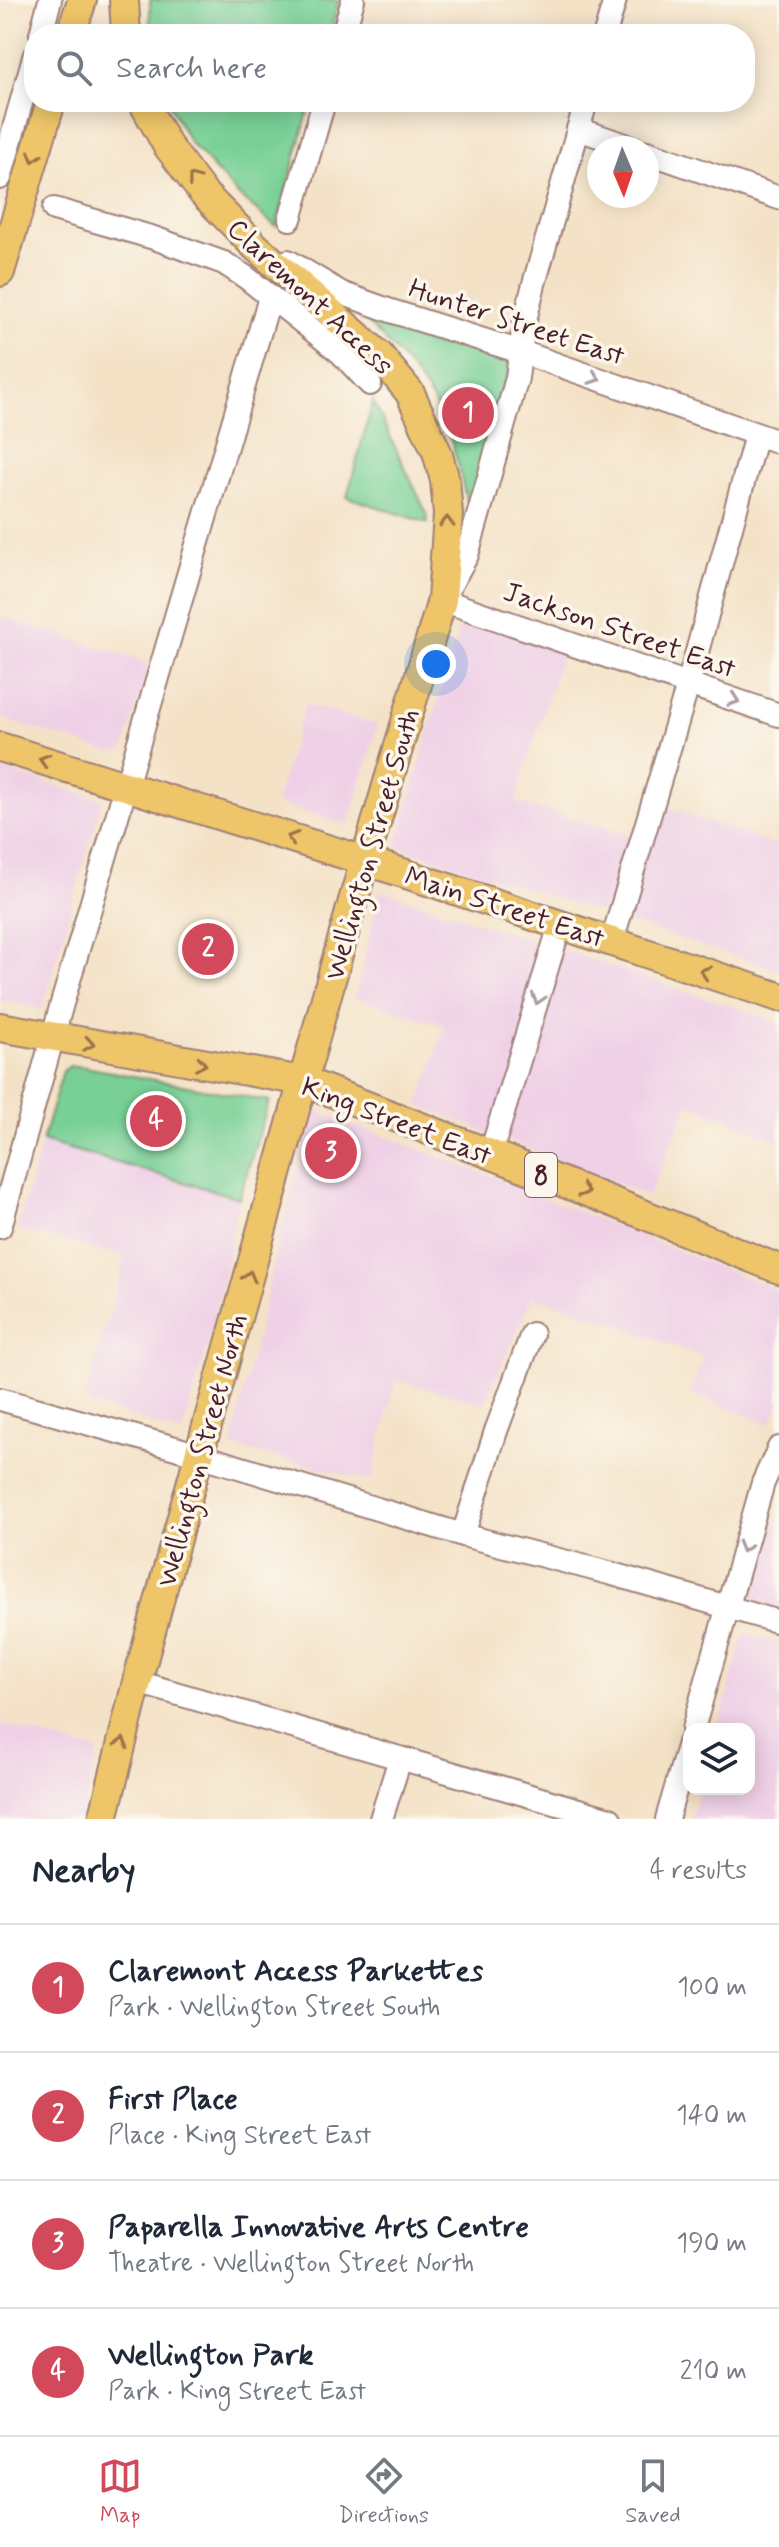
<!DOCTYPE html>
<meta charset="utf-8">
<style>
:root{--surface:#fff;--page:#f6f6f7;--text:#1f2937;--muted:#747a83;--line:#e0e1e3;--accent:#d1495b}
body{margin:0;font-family:Mynerve,sans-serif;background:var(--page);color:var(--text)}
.controls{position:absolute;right:24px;bottom:24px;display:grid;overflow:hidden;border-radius:16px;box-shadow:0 4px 20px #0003}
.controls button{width:72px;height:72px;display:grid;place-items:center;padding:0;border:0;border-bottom:2px solid var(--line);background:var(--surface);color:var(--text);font:40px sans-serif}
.compass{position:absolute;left:587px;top:136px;width:72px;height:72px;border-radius:50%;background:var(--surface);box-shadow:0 4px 20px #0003;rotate:178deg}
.you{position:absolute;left:436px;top:664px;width:28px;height:28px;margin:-20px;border:6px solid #fff;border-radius:50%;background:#1a73e8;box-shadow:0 0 0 12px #1a73e833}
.badge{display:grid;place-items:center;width:52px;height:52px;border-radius:50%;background:var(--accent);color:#fff;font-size:26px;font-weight:700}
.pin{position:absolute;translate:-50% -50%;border:4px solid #fff;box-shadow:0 2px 8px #0006}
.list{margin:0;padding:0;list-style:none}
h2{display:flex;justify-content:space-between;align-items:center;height:104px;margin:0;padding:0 32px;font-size:34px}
h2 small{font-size:26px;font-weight:400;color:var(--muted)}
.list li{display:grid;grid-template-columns:52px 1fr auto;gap:24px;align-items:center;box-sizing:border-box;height:128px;padding:0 32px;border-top:2px solid var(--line)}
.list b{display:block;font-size:30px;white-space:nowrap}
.list p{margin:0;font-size:26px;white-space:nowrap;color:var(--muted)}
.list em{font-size:26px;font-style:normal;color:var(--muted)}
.icon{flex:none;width:44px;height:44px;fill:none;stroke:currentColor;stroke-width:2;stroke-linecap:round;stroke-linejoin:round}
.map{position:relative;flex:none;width:779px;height:1819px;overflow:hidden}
.search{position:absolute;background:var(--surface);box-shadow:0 4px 20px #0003;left:24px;right:24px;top:24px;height:88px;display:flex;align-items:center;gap:20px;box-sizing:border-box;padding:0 28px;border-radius:32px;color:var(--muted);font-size:30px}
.sheet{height:616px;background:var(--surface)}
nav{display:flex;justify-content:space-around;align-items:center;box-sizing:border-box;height:112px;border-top:2px solid var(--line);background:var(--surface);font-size:22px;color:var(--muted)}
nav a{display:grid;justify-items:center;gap:4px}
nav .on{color:var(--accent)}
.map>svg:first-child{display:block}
.built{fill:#efd0e6}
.green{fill:#78d096;stroke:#617860;stroke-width:2}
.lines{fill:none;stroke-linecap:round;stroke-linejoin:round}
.minor-casing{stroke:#9f8079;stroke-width:26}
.major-casing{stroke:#9f8079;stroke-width:32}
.minor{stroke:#fff;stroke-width:22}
.major{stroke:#eec569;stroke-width:28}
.oneway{stroke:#9c724a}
.oneway2{stroke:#ae9aa0}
.labels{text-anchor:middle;stroke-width:7;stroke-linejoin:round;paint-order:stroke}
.shield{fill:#fbf7ec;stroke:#7f6065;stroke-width:2}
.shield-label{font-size:26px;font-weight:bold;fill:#4a1f2b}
.street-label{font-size:28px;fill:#4a1f2b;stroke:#fbf7ec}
</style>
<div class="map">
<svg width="779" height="1819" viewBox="0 0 779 1819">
<rect width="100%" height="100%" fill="#fbf7ec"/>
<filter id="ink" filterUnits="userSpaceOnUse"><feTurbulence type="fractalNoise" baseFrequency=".0125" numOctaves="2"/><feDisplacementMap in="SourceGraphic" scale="16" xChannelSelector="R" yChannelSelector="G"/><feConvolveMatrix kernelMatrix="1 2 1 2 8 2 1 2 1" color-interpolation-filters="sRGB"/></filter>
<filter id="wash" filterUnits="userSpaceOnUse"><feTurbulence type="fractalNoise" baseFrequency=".006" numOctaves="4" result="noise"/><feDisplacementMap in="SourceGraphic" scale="32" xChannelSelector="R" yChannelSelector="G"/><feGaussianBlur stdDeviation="1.8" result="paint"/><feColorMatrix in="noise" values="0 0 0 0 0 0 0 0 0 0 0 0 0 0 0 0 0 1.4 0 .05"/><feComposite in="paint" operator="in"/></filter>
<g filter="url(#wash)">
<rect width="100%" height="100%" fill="#f4e2c7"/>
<g class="built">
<path d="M0,616L149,663L124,750L112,753L0,718Z"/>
<path d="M461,620L564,647L515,802L652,841L666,807L779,846V971L396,846Z"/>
<path d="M305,704L378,725L348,825L275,803Z"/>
<path d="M0,768L102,800L42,1009L0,1001Z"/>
<path d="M380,890L779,1022V1141L689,1104L649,1196L419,1105L445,1026L355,998Z"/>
<path d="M315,1110L475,1170L779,1291V1407L770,1424L690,1394L703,1357L569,1307L532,1297L485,1404L396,1380L371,1481L231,1446L289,1199Z"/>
<path d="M42,1141L239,1198L215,1318L182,1434L84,1401L125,1257L17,1229Z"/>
<path d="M779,1511V1607L757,1601L753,1595Z"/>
<path d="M745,1633L779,1643V1819H691L700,1789H749V1729H717Z"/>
<path d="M0,1724L99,1751L81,1819H0Z"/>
</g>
<g class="green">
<path d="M150,0H339L330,34H150Z"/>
<path d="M168,102H311L276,227L239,196L190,143Z"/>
<path d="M371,315L395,327L503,357L508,362L509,370L472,502H467C460,477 456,448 445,425C428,384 398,353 367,322L366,318Z"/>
<path d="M373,401L427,514L428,523L347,497Z"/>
<path d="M70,1066H79L269,1101L239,1198L42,1141L63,1071Z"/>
</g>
</g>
<g filter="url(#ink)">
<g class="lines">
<g class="minor-casing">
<g id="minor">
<path d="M41,34L50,0"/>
<path d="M343,34L353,0"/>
<path d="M605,34L615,0"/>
<path d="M586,102L534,284L524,324L517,378L467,555L442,600L779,715"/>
<path d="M578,129L634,148"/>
<path d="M647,152L779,198"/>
<path d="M0,178L34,57"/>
<path d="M54,209L154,238L224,263L247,278L341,353L370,384"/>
<path d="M290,219L324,102"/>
<path d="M288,261L341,293L391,311L521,352L779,442"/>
<path d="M612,941L688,685L756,435"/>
<path d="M490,1156L560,925"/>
<path d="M0,1227L61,1007L270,297"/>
<path d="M0,1399L179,1449L463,1535L609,1573L779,1622"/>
<path d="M463,1535L496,1431L532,1334"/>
<path d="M137,1682L610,1819"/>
<path d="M693,1729L763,1483L779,1448"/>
<path d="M381,1819L400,1759"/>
<path d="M667,1819L689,1743"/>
</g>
</g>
<g class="major-casing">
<g id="major">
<path d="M124,0L126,34"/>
<path d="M71,34L82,0"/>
<path d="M0,272L51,102"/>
<path d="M0,747L391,869L779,997"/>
<path d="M0,1027L303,1081L608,1200L779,1269"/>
<path d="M103,1819L137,1682L199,1455L353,901L442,600L448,514L445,480L437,452L410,393L379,355L256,247L203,193L167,145L143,102"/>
</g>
</g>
<use href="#minor" class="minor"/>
<use href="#major" class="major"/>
</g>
<defs><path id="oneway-chevron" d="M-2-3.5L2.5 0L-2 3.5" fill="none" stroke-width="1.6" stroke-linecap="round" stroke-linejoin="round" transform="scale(2)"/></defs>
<g class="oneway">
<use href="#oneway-chevron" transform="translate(34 157) rotate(107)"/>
<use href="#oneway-chevron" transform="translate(193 179) rotate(-127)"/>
<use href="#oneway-chevron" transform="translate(447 522) rotate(-89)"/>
<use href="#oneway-chevron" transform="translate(44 760) rotate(-163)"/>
<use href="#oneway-chevron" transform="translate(292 838) rotate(-162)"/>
<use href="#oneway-chevron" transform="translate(705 972) rotate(-161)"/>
<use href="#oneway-chevron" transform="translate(89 1044) rotate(10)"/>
<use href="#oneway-chevron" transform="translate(201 1064) rotate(10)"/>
<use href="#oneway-chevron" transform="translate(584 1191) rotate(20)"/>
<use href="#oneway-chevron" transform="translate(249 1276) rotate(-75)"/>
<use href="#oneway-chevron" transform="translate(122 1743) rotate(-76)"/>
</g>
<g class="oneway2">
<use href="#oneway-chevron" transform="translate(595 378) rotate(19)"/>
<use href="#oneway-chevron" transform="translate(734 700) rotate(19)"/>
<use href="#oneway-chevron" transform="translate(538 999) rotate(107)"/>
<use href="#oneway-chevron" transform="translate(744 1547) rotate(106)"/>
</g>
</g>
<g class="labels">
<rect class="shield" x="525" y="1153" width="32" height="44" rx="6"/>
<g class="shield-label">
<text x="541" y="1184">8</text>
</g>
<g class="street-label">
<text transform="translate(311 296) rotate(43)" y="10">Claremont Access</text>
<text transform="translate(517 321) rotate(18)" y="10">Hunter Street East</text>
<text transform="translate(620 629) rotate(19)" y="10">Jackson Street East</text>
<text transform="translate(371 844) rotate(-74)" y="10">Wellington Street South</text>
<text transform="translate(505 906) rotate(18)" y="10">Main Street East</text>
<text transform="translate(397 1120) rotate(21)" y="10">King Street East</text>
<text transform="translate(201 1450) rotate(-75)" y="10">Wellington Street North</text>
</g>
</g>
</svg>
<div class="controls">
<button><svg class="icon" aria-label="layers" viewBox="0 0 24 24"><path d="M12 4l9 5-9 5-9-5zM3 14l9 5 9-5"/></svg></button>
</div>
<svg class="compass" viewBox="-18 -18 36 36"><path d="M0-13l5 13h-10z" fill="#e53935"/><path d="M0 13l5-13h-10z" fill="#747a83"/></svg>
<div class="you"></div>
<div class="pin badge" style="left:468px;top:413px">1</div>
<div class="pin badge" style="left:208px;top:949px">2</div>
<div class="pin badge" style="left:331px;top:1153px">3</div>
<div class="pin badge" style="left:156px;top:1121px">4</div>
<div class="search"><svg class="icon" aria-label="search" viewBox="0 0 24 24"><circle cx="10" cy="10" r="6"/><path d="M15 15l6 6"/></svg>Search here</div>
</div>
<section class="sheet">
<h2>Nearby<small>4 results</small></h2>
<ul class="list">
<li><span class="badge">1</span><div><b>Claremont Access Parkettes</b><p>Park · Wellington Street South</p></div><em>100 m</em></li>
<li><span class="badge">2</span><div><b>First Place</b><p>Place · King Street East</p></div><em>140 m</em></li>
<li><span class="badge">3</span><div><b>Paparella Innovative Arts Centre</b><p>Theatre · Wellington Street North</p></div><em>190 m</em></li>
<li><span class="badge">4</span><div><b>Wellington Park</b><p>Park · King Street East</p></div><em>210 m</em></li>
</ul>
</section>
<nav>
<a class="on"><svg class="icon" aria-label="map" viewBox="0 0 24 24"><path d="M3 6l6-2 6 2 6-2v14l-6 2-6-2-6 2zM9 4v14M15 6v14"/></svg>Map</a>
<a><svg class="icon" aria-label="directions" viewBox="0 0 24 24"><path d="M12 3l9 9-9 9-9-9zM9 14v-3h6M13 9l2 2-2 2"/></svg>Directions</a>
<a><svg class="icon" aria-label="saved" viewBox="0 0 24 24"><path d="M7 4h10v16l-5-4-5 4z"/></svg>Saved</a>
</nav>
